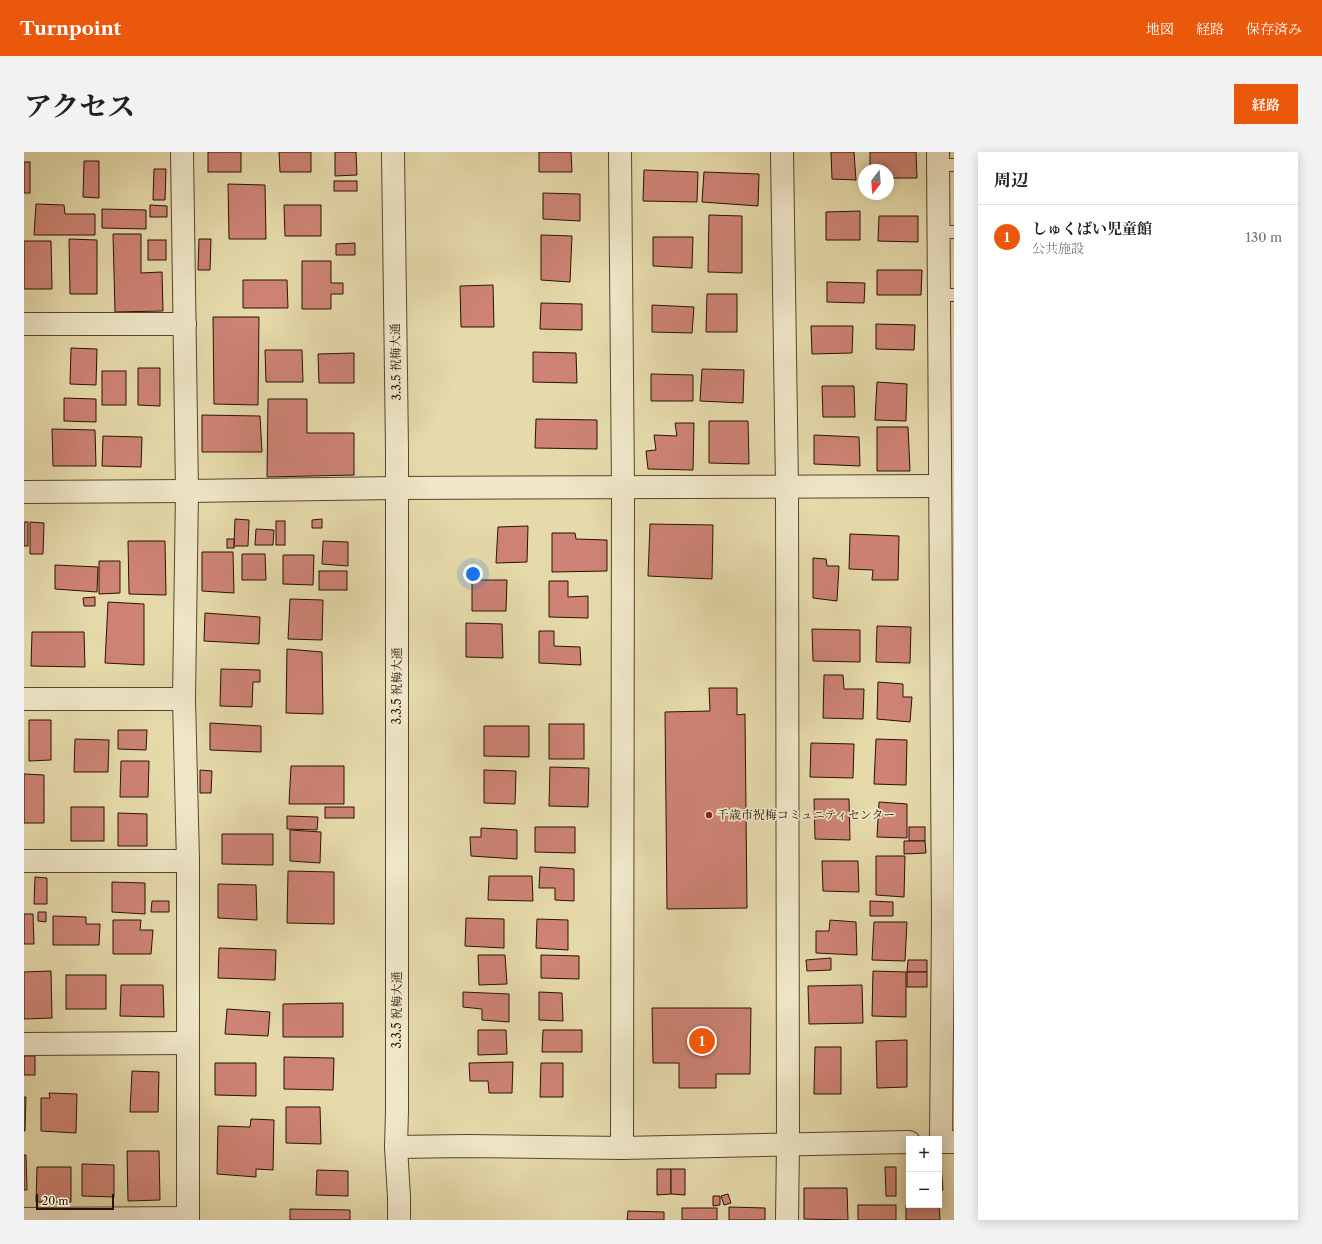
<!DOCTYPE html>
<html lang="ja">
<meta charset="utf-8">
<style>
:root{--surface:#fff;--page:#f2f2f2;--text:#202124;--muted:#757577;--line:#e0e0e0;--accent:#ea580c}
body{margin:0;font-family:"Libre Caslon Text","Noto Serif JP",serif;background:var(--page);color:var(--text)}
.controls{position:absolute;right:12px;bottom:12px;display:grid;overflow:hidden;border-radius:0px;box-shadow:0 2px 10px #0003}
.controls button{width:36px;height:36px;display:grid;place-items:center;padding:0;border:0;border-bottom:1px solid var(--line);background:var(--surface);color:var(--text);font:20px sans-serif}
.compass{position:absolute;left:834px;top:12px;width:36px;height:36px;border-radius:50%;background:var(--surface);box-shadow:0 2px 10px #0003;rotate:196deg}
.scale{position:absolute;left:12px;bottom:10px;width:78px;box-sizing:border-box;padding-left:4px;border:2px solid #271305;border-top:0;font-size:11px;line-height:14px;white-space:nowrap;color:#271305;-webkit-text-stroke:3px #efe7c8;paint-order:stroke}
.you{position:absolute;left:449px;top:422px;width:14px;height:14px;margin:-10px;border:3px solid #fff;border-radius:50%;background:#1a73e8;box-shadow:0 0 0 6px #1a73e833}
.badge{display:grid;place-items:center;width:26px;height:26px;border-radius:50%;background:var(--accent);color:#fff;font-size:13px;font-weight:700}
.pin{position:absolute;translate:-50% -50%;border:2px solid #fff;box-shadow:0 1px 4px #0006}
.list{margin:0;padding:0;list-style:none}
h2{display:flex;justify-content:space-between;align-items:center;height:52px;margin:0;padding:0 16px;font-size:17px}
h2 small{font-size:13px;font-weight:400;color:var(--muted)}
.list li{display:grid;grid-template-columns:26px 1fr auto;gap:12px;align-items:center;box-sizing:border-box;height:64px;padding:0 16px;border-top:1px solid var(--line)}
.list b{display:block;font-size:15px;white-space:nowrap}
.list p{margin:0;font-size:13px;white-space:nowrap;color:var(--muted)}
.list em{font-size:13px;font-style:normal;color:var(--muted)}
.map{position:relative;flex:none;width:930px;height:1068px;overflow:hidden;border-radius:0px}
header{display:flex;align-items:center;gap:24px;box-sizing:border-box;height:56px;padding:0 20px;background:var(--accent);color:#fff}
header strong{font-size:19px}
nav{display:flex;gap:22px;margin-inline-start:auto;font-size:14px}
.intro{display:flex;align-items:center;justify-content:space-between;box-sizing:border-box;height:96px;padding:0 24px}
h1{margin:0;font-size:28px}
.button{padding:10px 18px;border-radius:0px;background:var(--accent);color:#fff;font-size:14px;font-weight:700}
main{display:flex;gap:24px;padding:0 24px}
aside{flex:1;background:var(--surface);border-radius:0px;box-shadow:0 2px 10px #0003}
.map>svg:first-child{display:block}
.building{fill:#ce8375;stroke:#271305}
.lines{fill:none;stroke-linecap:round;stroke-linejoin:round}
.service-casing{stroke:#57452e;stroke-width:14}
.minor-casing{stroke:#57452e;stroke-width:24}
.tertiary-casing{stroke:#57452e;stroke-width:24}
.service{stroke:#efe7c8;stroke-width:12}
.minor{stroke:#efe7c8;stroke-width:22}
.tertiary{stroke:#efe7c8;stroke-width:22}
.poi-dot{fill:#8f2418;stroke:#efe7c8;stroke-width:1.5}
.labels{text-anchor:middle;stroke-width:3.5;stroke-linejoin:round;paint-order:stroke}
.street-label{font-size:12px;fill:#271305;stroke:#efe7c8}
.poi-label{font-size:12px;fill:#271305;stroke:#efe7c8;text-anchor:start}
</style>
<header>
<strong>Turnpoint</strong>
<nav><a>地図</a><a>経路</a><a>保存済み</a></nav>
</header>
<div class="intro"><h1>アクセス</h1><a class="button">経路</a></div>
<main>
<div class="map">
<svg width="930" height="1068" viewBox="0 0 930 1068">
<rect width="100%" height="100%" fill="#e6daab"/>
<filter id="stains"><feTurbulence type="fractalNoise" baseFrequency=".005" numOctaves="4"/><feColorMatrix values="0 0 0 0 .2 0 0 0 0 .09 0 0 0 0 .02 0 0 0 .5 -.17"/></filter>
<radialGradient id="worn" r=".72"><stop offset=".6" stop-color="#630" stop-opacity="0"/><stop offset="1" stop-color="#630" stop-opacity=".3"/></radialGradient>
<g class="building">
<rect x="184" y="0" width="33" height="20"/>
<path d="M255,0H287V20H256Z"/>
<path d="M311,0H332L333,23L311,24Z"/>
<path d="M515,0H547L548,20H515Z"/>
<path d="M807,0H830L832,28L808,27Z"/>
<path d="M846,0H892L893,26H864V18H846Z"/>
<path d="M60,9H75V46L59,45Z"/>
<rect x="0" y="10" width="6" height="31"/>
<path d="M130,17H142L141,48H129Z"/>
<path d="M620,18L674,20L673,50L619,49Z"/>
<path d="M680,20L735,22L734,54L678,50Z"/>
<rect x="310" y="29" width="23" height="10"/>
<path d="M204,32L241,33L242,87H205Z"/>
<path d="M519,41L556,42V69L519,67Z"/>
<path d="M12,52L40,53L41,62H71V83H10Z"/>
<path d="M126,53L143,54V65H126Z"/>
<path d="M260,53H297V84H261Z"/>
<path d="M78,57L122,58V77L78,76Z"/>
<path d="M836,59V88H802V60Z"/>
<path d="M685,63L718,64V121L684,120Z"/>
<path d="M855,64H894V90L854,89Z"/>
<path d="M89,82H117V121L138,120L139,159L91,160Z"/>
<path d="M517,83L548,84L546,130L517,128Z"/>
<path d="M629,85H669L668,116L629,114Z"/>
<path d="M45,87L73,88V142H46Z"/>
<path d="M175,87H187L186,118H174Z"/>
<rect x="124" y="88" width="18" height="20"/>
<path d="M0,89H27L28,137H0Z"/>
<path d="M331,91V103H312V92Z"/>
<path d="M278,109H307V131H319V142H307V157H278Z"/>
<path d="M853,118H898L897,143H853Z"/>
<path d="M219,128H263L264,156H219Z"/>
<path d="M803,130L841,131L840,151L803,150Z"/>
<path d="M469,133L470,175H437L436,134Z"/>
<path d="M683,142H713V180H682Z"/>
<path d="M517,151L558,152V178L516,177Z"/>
<path d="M628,153L670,155L668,181L628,180Z"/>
<path d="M189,165H235L234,253L190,252Z"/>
<path d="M852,172L891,173L890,198L852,197Z"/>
<path d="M787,174H829L828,201L788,202Z"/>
<path d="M47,196L73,197L72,233L46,232Z"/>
<path d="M241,198H278L279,230H242Z"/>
<path d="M509,200L552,201L553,231L509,230Z"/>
<path d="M330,201V231H295L294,202Z"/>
<path d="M114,216H136V254L114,253Z"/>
<path d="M678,217L720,218L719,251L676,249Z"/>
<rect x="78" y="219" width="24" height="34"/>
<path d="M627,222L669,223V249H627Z"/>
<path d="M853,230L883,232L882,269L851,268Z"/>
<path d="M798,234H830L831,265H799Z"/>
<path d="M40,246L72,247V270L40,269Z"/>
<path d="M244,247H283V281H330V323L243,325Z"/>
<path d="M178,263L236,264L238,300H178Z"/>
<path d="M512,267L573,268V297L511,296Z"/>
<path d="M685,269H724L725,312L685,311Z"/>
<path d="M651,271H670L669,318L624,317L622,299L632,298L630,283L653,284Z"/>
<path d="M853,275H884L886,319H853Z"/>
<path d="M28,277L71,278L72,314H29Z"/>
<path d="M790,283L835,285L836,314L790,312Z"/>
<path d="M79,284L118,285L117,315L78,314Z"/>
<path d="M211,367L225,368L224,394H210Z"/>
<path d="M298,367V376H288V368Z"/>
<rect x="252" y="369" width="9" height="24"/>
<rect x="0" y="370" width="4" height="24"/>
<path d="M6,370L20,371L19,402H6Z"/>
<path d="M626,372L689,373L688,427L624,424Z"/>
<path d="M504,374L503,410L472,411L474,375Z"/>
<path d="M232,377L250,378L249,393H231Z"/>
<path d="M528,381H551L552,387L583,388V419L528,420Z"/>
<path d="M826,382L875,384L874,428H848L849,418L825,417Z"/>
<rect x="203" y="387" width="7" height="9"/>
<path d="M104,389H141L142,443L105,442Z"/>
<path d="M299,389L324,390V414L298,412Z"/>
<path d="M178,400H209L210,441L178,439Z"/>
<path d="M218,402H241L242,428H218Z"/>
<path d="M259,403H290L289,433L259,432Z"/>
<path d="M789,406L802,407L803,414H815L813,449L789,446Z"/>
<path d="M75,409H96V441L75,442Z"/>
<path d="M31,413L74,415L73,440L31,437Z"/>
<rect x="295" y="419" width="28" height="19"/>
<path d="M448,428H483L482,459H448Z"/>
<path d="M525,429H544V445L564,444V466L525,465Z"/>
<path d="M71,445V454H60L59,446Z"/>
<path d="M266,447L299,448L298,488L264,487Z"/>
<path d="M84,450L120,452V513L81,511Z"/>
<path d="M181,461L236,465L235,492L180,489Z"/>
<path d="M442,471L478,472L479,506L442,505Z"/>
<path d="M853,474L887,475L886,511L852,510Z"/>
<path d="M788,477L836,478V510L789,509Z"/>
<path d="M515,479H530V494L556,495L557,513L515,511Z"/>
<path d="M8,480H60L61,515L7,514Z"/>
<path d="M263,497L298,500L299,562L262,561Z"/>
<path d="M197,517L236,518V530H229L228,555L196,554Z"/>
<path d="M800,523H819L820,537H840L839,567L799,566Z"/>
<path d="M854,530L879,532V545H888L886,570L853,567Z"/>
<path d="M685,536H713V563L721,562L723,756L643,757L641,560L686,559Z"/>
<path d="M5,568H27V608L5,609Z"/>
<path d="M186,571L237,574V600L186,598Z"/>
<rect x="525" y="572" width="35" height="35"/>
<path d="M460,574H505V605L460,604Z"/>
<path d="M94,578H123L122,598L94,597Z"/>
<path d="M51,587L85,588L84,620H50Z"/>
<path d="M852,587L883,588L882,633L850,632Z"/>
<path d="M787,591L830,592L829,626L786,625Z"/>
<path d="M97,609H125L124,645H96Z"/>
<path d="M267,614H320V652H265Z"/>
<path d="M526,615L565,616L564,655L525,654Z"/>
<path d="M176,618L188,619L187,641H176Z"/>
<path d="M460,618L492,619L491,652L460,651Z"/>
<path d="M0,622L20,623V671H0Z"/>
<path d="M790,647H825L826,688L791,687Z"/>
<path d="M855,650L883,652V686L853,685Z"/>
<rect x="47" y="655" width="33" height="34"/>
<rect x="301" y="655" width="29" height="11"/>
<path d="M94,661L123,662V694H94Z"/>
<path d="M263,664L294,665L293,678L263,677Z"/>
<path d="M511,675H551V701L511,700Z"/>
<rect x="885" y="675" width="16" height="14"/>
<path d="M457,676L493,678V707L447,704L446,685H457Z"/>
<path d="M266,678L297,680L296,711L266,709Z"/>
<path d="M198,682H249V713L198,712Z"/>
<path d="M880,689H901L902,701L880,702Z"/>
<path d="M852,704H881L880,745L852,743Z"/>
<path d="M798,709H834L835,740L799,739Z"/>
<path d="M516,715L550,717V749L531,748V736H515Z"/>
<path d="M264,719L310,720V772L263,771Z"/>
<path d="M465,724H508L509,749L464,748Z"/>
<path d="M11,725L23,726V752H10Z"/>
<path d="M88,730L121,731V762L88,760Z"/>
<path d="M194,732L232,733L233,768L194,766Z"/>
<path d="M128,749H145V760H127Z"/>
<path d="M846,749L869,750V764H846Z"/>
<path d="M14,760H22V770L14,769Z"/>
<path d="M0,762H9L10,792H0Z"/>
<path d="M29,764L62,765V772H76L75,793H29Z"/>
<path d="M442,766L480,767V796L441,794Z"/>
<path d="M513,767L544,768V798L512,796Z"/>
<path d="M89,768H117L116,778H129L127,802H89Z"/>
<path d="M806,768L832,770L833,803L792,801V779H805Z"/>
<path d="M850,770H883L881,809L848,808Z"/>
<path d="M195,796L252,798L251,828L194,826Z"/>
<path d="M454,803H481L483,832L455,833Z"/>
<path d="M517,803L555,804V827L517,826Z"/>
<path d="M807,806V818L783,819L782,808Z"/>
<path d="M884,808H903V820H883Z"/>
<path d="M27,819L28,866L0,867V820Z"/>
<path d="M849,819L882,820V865L848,864Z"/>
<rect x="883" y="820" width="20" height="15"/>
<rect x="42" y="823" width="40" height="34"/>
<path d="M97,833H139L140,865L96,864Z"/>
<path d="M838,833L839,871L785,872L784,834Z"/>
<path d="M439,840L485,842V870L458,868V857L439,855Z"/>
<path d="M515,840L538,841L539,869L515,868Z"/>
<path d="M319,851V885H259V852Z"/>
<path d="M628,856H727L726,922H692V936H655V911H629Z"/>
<path d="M203,857L246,860L244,884L201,882Z"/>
<path d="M454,878H482L483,902L454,903Z"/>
<path d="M519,878H558V900H518Z"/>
<path d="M883,888V935L853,936L852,889Z"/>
<path d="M791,895H817V942H790Z"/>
<rect x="0" y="904" width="11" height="19"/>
<path d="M260,905L310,906L309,938L260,937Z"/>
<path d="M489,910L488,941H465L464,929H446L445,911Z"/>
<path d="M191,911H232V944L191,943Z"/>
<path d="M517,911H539V945H516Z"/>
<path d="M108,919L135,920L134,960H106Z"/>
<path d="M25,941L53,942L52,981L17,979V946H26Z"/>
<path d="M0,945H2L1,979H0Z"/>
<path d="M262,955H296L297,992L262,991Z"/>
<path d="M227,967L250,968L249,1018L232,1017V1025L193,1022L194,974L226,975Z"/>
<path d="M103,999H135L136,1048L104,1049Z"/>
<path d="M0,1003H2L3,1038H0Z"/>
<path d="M58,1012L90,1013V1045L58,1044Z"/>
<path d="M915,1014H917L919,1038L915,1039Z"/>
<path d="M13,1015H47V1050H12Z"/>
<path d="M861,1015H872V1044H862Z"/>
<path d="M633,1017H647V1042L633,1043Z"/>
<path d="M647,1017H661V1043L647,1042Z"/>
<path d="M293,1018L324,1019V1044L292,1043Z"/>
<path d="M780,1036H823L824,1068L780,1067Z"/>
<path d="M704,1042L707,1051L700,1053L697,1044Z"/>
<path d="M689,1044H696V1053L689,1054Z"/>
<rect x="834" y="1053" width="38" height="15"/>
<path d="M882,1053H915L916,1068H882Z"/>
<path d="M705,1055L741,1056V1068H705Z"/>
<rect x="658" y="1056" width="35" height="12"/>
<path d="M266,1057L326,1058V1068H266Z"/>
<path d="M604,1059L640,1060V1068H603Z"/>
</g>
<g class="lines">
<g class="service-casing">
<g id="service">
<path d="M914,13H930"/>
<path d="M914,80H930"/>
<path d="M915,143H930"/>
</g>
</g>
<g class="minor-casing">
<g id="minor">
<path d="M158,0L163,339L160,547L164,709V1068"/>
<path d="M596,0L599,335L598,996"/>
<path d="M758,0L763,335L764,992L763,1068"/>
<path d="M914,0L919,767L917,990"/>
<path d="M0,172H161"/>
<path d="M0,340L163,339L373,336L916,334"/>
<path d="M0,547H160"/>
<path d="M0,709H164"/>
<path d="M0,892L164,891"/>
<path d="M0,1067L164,1066"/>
</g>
</g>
<g class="tertiary-casing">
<g id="tertiary">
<path d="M369,0L373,297V959L372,995L375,1045V1068"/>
<path d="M915,990H930"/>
<path d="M372,995L441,994L598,996L885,990"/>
</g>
</g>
<use href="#service" class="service"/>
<use href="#minor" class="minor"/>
<use href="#tertiary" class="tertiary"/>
</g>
<circle class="poi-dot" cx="685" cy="663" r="4"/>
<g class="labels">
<g class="street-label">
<text transform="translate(372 210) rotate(-91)" y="4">3.3.5 祝梅大通</text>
<text transform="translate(373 534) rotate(-90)" y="4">3.3.5 祝梅大通</text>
<text transform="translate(373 858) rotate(-90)" y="4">3.3.5 祝梅大通</text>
</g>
<g class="poi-label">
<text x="693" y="667">千歳市祝梅コミュニティセンター</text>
</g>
</g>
<rect width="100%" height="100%" filter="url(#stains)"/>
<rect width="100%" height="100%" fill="url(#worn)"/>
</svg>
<div class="controls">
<button>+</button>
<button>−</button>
</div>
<svg class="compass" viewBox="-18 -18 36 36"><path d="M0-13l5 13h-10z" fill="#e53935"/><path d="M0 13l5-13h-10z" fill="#757577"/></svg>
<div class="scale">20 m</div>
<div class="you"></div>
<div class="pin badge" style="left:678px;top:889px">1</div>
</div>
<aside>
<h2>周辺<small></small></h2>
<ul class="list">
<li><span class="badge">1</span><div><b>しゅくばい児童館</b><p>公共施設</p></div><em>130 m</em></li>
</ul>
</aside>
</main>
